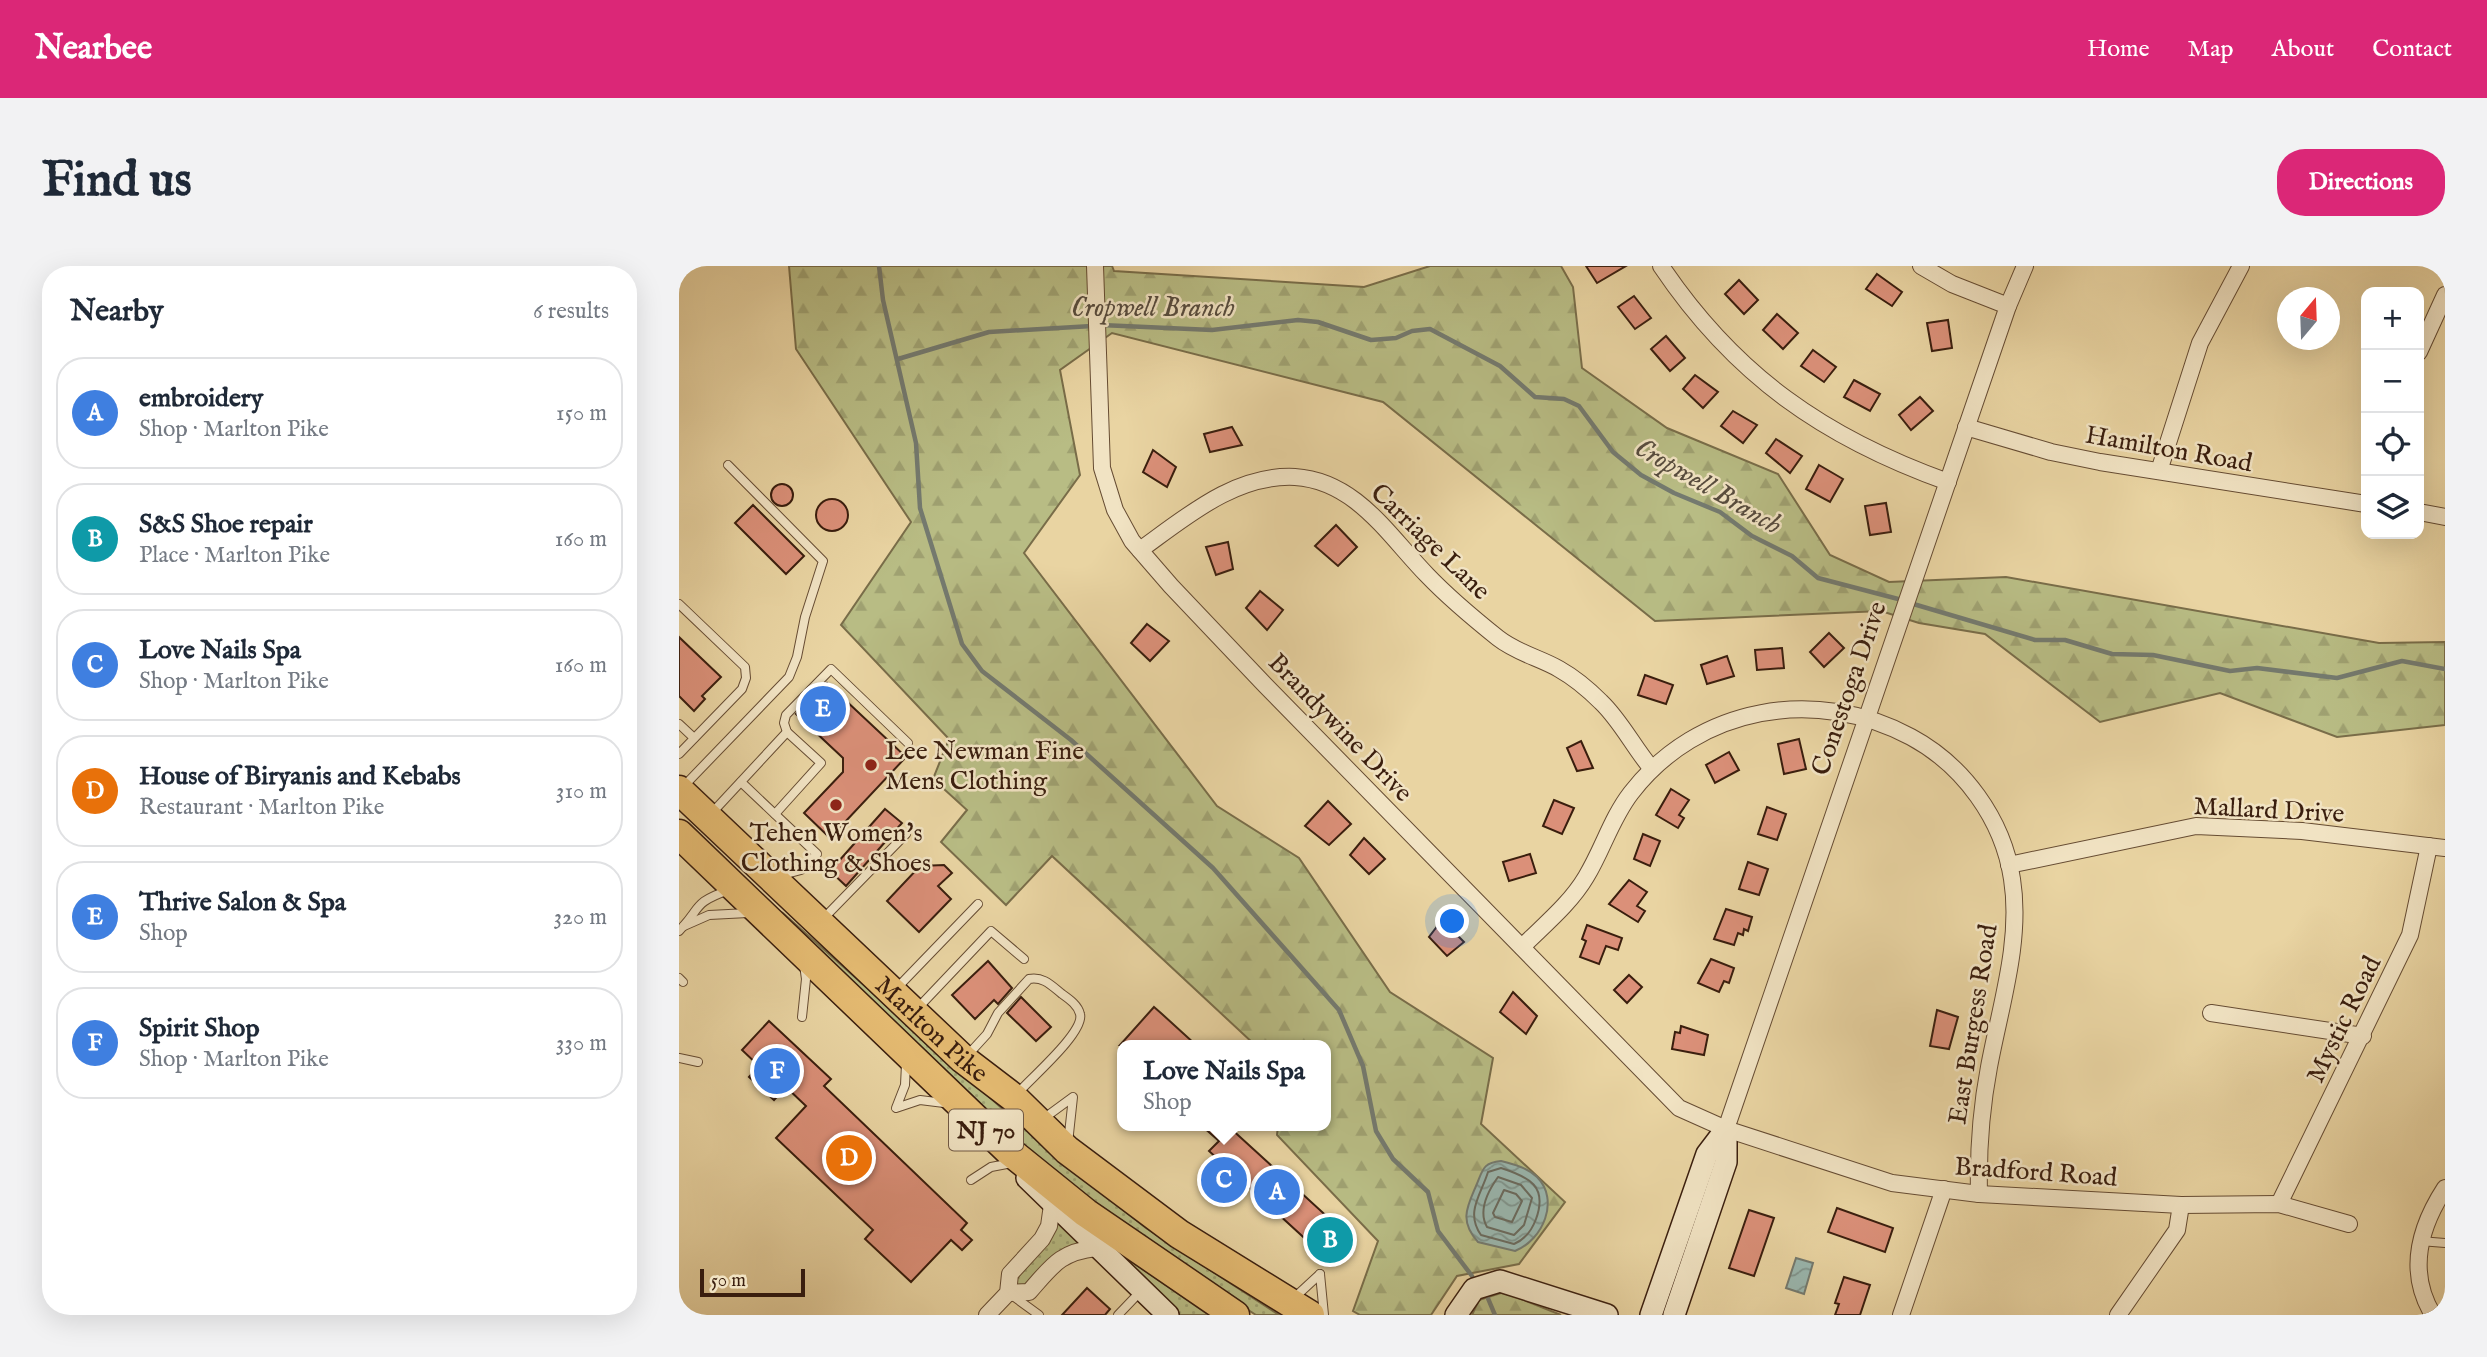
<!DOCTYPE html>
<meta charset="utf-8">
<style>
:root{--surface:#fff;--page:#f2f2f3;--text:#1f2937;--muted:#747a83;--line:#e0e1e3;--accent:#db2777}
body{margin:0;font-family:"IM FELL English",serif;background:var(--page);color:var(--text)}
.controls{position:absolute;right:21px;top:21px;display:grid;overflow:hidden;border-radius:14px;box-shadow:0 7px 28px #0002}
.controls button{width:63px;height:63px;display:grid;place-items:center;padding:0;border:0;border-bottom:2px solid var(--line);background:var(--surface);color:var(--text);font:35px sans-serif}
.compass{position:absolute;left:1598px;top:21px;width:63px;height:63px;border-radius:50%;background:var(--surface);box-shadow:0 7px 28px #0002;rotate:19deg}
.scale{position:absolute;left:21px;bottom:18px;width:105px;box-sizing:border-box;padding-left:7px;border:4px solid #3a1e0e;border-top:0;font-size:19px;line-height:24px;white-space:nowrap;color:#3a1e0e;-webkit-text-stroke:5px #f1e3c3;paint-order:stroke}
.you{position:absolute;left:774px;top:656px;width:24px;height:24px;margin:-18px;border:5px solid #fff;border-radius:50%;background:#1a73e8;box-shadow:0 0 0 10px #1a73e833}
.badge{display:grid;place-items:center;width:46px;height:46px;border-radius:50%;background:var(--accent);color:#fff;font-size:23px;font-weight:700}
.pin{position:absolute;translate:-50% -50%;border:4px solid #fff;box-shadow:0 2px 7px #0006}
.popup{position:absolute;left:438px;top:774px;width:214px;height:91px;box-sizing:border-box;display:grid;place-content:center;border-radius:14px;background:var(--surface);filter:drop-shadow(0 2px 5px #0005);font-size:23px;white-space:nowrap;color:var(--muted)}
.popup b{font-size:26px;color:var(--text)}
.popup::after{content:'';position:absolute;left:50%;top:100%;margin-left:-14px;border:14px solid transparent;border-top-color:var(--surface)}
.list{margin:0;padding:0;list-style:none}
h2{display:flex;justify-content:space-between;align-items:center;height:91px;margin:0;padding:0 28px;font-size:30px}
h2 small{font-size:23px;font-weight:400;color:var(--muted)}
.list li{display:grid;grid-template-columns:46px 1fr auto;gap:21px;align-items:center;box-sizing:border-box;height:112px;margin:0 14px 14px;padding:0 14px;border:2px solid var(--line);border-radius:28px}
.list b{display:block;font-size:26px;white-space:nowrap}
.list p{margin:0;font-size:23px;white-space:nowrap;color:var(--muted)}
.list em{font-size:23px;font-style:normal;color:var(--muted)}
.icon{flex:none;width:38px;height:38px;fill:none;stroke:currentColor;stroke-width:2;stroke-linecap:round;stroke-linejoin:round}
.map{position:relative;flex:none;width:1766px;height:1049px;overflow:hidden;border-radius:28px}
header{display:flex;align-items:center;gap:42px;box-sizing:border-box;height:98px;padding:0 35px;background:var(--accent);color:#fff}
header strong{font-size:33px}
nav{display:flex;gap:38px;margin-inline-start:auto;font-size:24px}
.intro{display:flex;align-items:center;justify-content:space-between;box-sizing:border-box;height:168px;padding:0 42px}
h1{margin:0;font-size:49px}
.button{padding:18px 32px;border-radius:28px;background:var(--accent);color:#fff;font-size:24px;font-weight:700}
main{display:flex;gap:42px;padding:0 42px}
aside{flex:1;background:var(--surface);border-radius:28px;box-shadow:0 7px 28px #0002}
.map>svg:first-child{display:block}
.grass{fill:url(#grass-dots);stroke:#796d49;stroke-width:2}
.forest{fill:url(#forest-firs);stroke:#796d49;stroke-width:2}
.water{fill:url(#water-waves);stroke:#747a6f;stroke-width:2}
.lines{fill:none;stroke-linecap:round;stroke-linejoin:round}
.shore{stroke:#6a6a5e;stroke-width:2}
.stream{stroke:#747a6f;stroke-width:4.5}
.building{fill:#db9079;stroke:#3a1e0e;stroke-width:2}
.lane-casing{stroke:#664c33;stroke-width:10}
.street-casing{stroke:#664c33;stroke-width:18}
.secondary-casing{stroke:#3a1e0e;stroke-width:24}
.highway-casing{stroke:#3a1e0e;stroke-width:31}
.lane{stroke:#f1e3c3;stroke-width:8}
.street{stroke:#f1e3c3;stroke-width:16}
.secondary{stroke:#f1e3c3;stroke-width:21}
.highway{stroke:#e4ba71;stroke-width:28}
.poi-dot{fill:#8f2418;stroke:#f1e3c3;stroke-width:2.5}
.labels{text-anchor:middle;stroke-width:5;stroke-linejoin:round;paint-order:stroke}
.shield{fill:#f1e3c3;stroke:#715944;stroke-width:2}
.shield-label{font-size:24px;font-weight:bold;fill:#3a1e0e}
.street-label{font-size:26px;fill:#3a1e0e;stroke:#f1e3c3}
.poi-label{font-size:26px;fill:#3a1e0e;stroke:#f1e3c3;text-anchor:start}
.water-label{font-size:28px;font-style:italic;fill:#574c3e;stroke:#f1e3c3}
</style>
<header>
<strong>Nearbee</strong>
<nav><a>Home</a><a>Map</a><a>About</a><a>Contact</a></nav>
</header>
<div class="intro"><h1>Find us</h1><a class="button">Directions</a></div>
<main>
<aside>
<h2>Nearby<small>6 results</small></h2>
<ul class="list">
<li><span class="badge" style="background:#3f7fe0">A</span><div><b>embroidery</b><p>Shop · Marlton Pike</p></div><em>150 m</em></li>
<li><span class="badge" style="background:#0f9aa8">B</span><div><b>S&amp;S Shoe repair</b><p>Place · Marlton Pike</p></div><em>160 m</em></li>
<li><span class="badge" style="background:#3f7fe0">C</span><div><b>Love Nails Spa</b><p>Shop · Marlton Pike</p></div><em>160 m</em></li>
<li><span class="badge" style="background:#e8710a">D</span><div><b>House of Biryanis and Kebabs</b><p>Restaurant · Marlton Pike</p></div><em>310 m</em></li>
<li><span class="badge" style="background:#3f7fe0">E</span><div><b>Thrive Salon &amp; Spa</b><p>Shop</p></div><em>320 m</em></li>
<li><span class="badge" style="background:#3f7fe0">F</span><div><b>Spirit Shop</b><p>Shop · Marlton Pike</p></div><em>330 m</em></li>
</ul>
</aside>
<div class="map">
<svg width="1766" height="1049" viewBox="0 0 1766 1049">
<defs>
<pattern id="grass-dots" width="8" height="8" patternUnits="userSpaceOnUse" patternTransform="scale(1.75)"><rect width="8" height="8" fill="#b8bc84"/><path d="M2 2h.1M6 6h.1" fill="none" stroke="#9fa171" stroke-width="1.8" stroke-linecap="round"/></pattern>
<pattern id="forest-firs" width="22" height="20" patternUnits="userSpaceOnUse" patternTransform="scale(1.75)"><rect width="22" height="20" fill="#b8bc84"/><path d="M5 1l3.5 6h-7zM16 11l3.5 6h-7z" fill="#9fa171"/></pattern>
<pattern id="water-waves" width="16" height="10" patternUnits="userSpaceOnUse" patternTransform="scale(1.75)"><rect width="16" height="10" fill="#9ab7af"/><path d="M0 5q4-4 8 0t8 0" fill="none" stroke="#7f948d"/></pattern>
</defs>
<rect width="100%" height="100%" fill="#e9d4a2"/>
<filter id="stains"><feTurbulence type="fractalNoise" baseFrequency=".00286" numOctaves="4"/><feColorMatrix values="0 0 0 0 .2 0 0 0 0 .09 0 0 0 0 .02 0 0 0 .5 -.17"/></filter>
<radialGradient id="worn" r=".72"><stop offset=".6" stop-color="#630" stop-opacity="0"/><stop offset="1" stop-color="#630" stop-opacity=".3"/></radialGradient>
<g class="grass">
<path d="M85,637L104,647L381,894L467,962L600,1049H577L485,989L388,916L286,833Z"/>
<path d="M373,939L417,982L396,984L350,1026L329,1027L363,973Z"/>
<path d="M427,978L530,1049H497Z"/>
</g>
<g class="forest">
<path d="M110,0H433L435,5L685,21L751,0H882L894,21L903,102L988,162L1099,208L1151,289L1210,316L1327,311L1700,377L1766,376V459L1658,471L1541,427L1421,456L1306,368L1240,357L1202,345L976,355L704,136L433,67L381,104L401,209L345,287L538,540L620,592L711,726L814,792L802,858L886,936L840,998L778,1010L752,1049H681L674,1045L699,975L598,869L599,860H646V779H576L373,590L327,639L262,576L288,544L254,513L270,473L162,359L232,256L117,83Z"/>
<path d="M825,1026L882,1049H793L800,1034Z"/>
</g>
<g class="water">
<path d="M822,895C834,898 849,902 858,911C881,934 864,974 836,985L799,976C780,955 788,941 797,920C804,904 803,897 822,895Z"/>
<path d="M1117,992L1134,997L1125,1028L1107,1022Z"/>
</g>
<g class="lines">
<g class="shore">
<path d="M822,902C850,911 869,920 857,953C853,964 847,973 835,978L802,969C786,946 802,929 809,906Z"/>
<path d="M819,911L842,919L853,932L845,959L835,969L808,961C799,945 809,925 819,911Z"/>
<path d="M825,924L837,928L843,935L833,956L816,951L814,947Z"/>
</g>
<g class="stream">
<path d="M200,0L204,34L237,177L241,242L283,378L303,405L392,474L534,602L660,744L684,800L697,865L714,893L749,926L759,965L793,1010"/>
<path d="M422,59L533,64L619,54L639,56L692,74L717,72L733,65L751,63L821,100L856,131L885,133L900,140L934,186L962,209L995,227L1041,246L1073,270L1113,290L1139,312L1223,334"/>
<path d="M219,93L310,66L413,60"/>
<path d="M1231,337L1356,374H1386L1433,388L1474,389L1551,405L1578,402L1658,412L1723,395L1766,403"/>
<path d="M808,1030L816,1049"/>
</g>
</g>
<g class="building">
<path d="M907,0H947L918,17Z"/>
<path d="M1198,8L1223,26L1213,40L1187,23Z"/>
<path d="M1060,14L1079,34L1065,48L1046,28Z"/>
<path d="M955,30L972,52L956,63L939,41Z"/>
<path d="M1098,48L1119,67L1104,83L1084,64Z"/>
<path d="M1269,54L1273,82L1253,85L1248,57Z"/>
<path d="M987,70L1006,92L991,105L972,83Z"/>
<path d="M1134,84L1157,101L1145,116L1122,100Z"/>
<path d="M1016,109L1039,126L1024,142L1004,123Z"/>
<path d="M1175,114L1201,128L1191,145L1165,131Z"/>
<path d="M1241,131L1254,145L1232,164L1220,149Z"/>
<path d="M1054,145L1078,159L1064,177L1042,160Z"/>
<path d="M553,161L563,179L531,186L525,168Z"/>
<path d="M1097,173L1123,190L1111,207L1087,187Z"/>
<path d="M474,184L497,201L488,221L464,206Z"/>
<path d="M1140,199L1164,213L1151,236L1127,223Z"/>
<circle cx="103" cy="229" r="11"/>
<circle cx="153" cy="249" r="16"/>
<path d="M1207,237L1212,266L1191,269L1186,240Z"/>
<path d="M74,239L125,290L107,308L56,257Z"/>
<path d="M657,259L678,281L659,300L636,280Z"/>
<path d="M549,276L554,303L537,309L527,281Z"/>
<path d="M581,325L604,344L588,364L567,342Z"/>
<path d="M468,358L490,375L471,395L452,377Z"/>
<path d="M1150,367L1165,382L1145,401L1131,386Z"/>
<path d="M0,371L42,411L23,430L26,433L15,445L0,430Z"/>
<path d="M1103,382L1105,402L1078,404L1076,384Z"/>
<path d="M1048,390L1055,410L1028,418L1022,399Z"/>
<path d="M966,409L994,419L987,438L959,429Z"/>
<path d="M148,417L227,491L151,572L125,547L164,506V492L117,448Z"/>
<path d="M1120,473L1127,503L1105,508L1099,478Z"/>
<path d="M902,475L914,502L898,505L888,482Z"/>
<path d="M1050,486L1060,504L1036,517L1027,499Z"/>
<path d="M992,523L1010,534L1000,549L1005,552L999,562L977,549Z"/>
<path d="M875,534L895,542L883,568L864,560Z"/>
<path d="M649,535L672,558L650,579L626,560Z"/>
<path d="M1088,541L1107,548L1098,574L1079,568Z"/>
<path d="M206,543L223,557L167,620L151,605Z"/>
<path d="M964,568L981,575L971,600L955,593Z"/>
<path d="M685,572L706,593L690,608L671,589Z"/>
<path d="M851,588L857,607L830,615L824,596Z"/>
<path d="M1069,596L1089,603L1080,629L1060,623Z"/>
<path d="M265,599L273,607L259,620L272,633L240,666L208,635L241,600Z"/>
<path d="M950,614L968,626L958,640L966,645L959,656L930,638Z"/>
<path d="M1047,643L1073,651L1069,665L1065,663L1064,669L1059,667L1055,679L1035,673Z"/>
<path d="M763,654L785,676L768,690L750,671Z"/>
<path d="M908,659L943,672L939,684L927,680L920,698L901,691L907,675L903,673Z"/>
<path d="M1032,693L1055,702L1050,717L1045,715L1040,726L1019,717Z"/>
<path d="M309,695L333,722L319,738L315,734L296,753L273,729Z"/>
<path d="M950,709L963,721L948,737L935,724Z"/>
<path d="M834,726L858,750L847,768L821,746Z"/>
<path d="M342,731L372,761L357,775L328,747Z"/>
<path d="M475,741L483,748L517,779H441Z"/>
<path d="M1258,744L1279,751L1270,783L1251,780Z"/>
<path d="M90,755L152,813L145,820L288,957L282,964L293,974L283,984L272,974L232,1016L186,973L194,964L97,872L127,840L107,821L95,834L70,811L80,800L63,784Z"/>
<path d="M1002,760L1029,769L1025,789L993,783L996,766L1001,767Z"/>
<path d="M523,860H549L665,966L644,989L530,885L540,875Z"/>
<path d="M1158,942L1214,962L1206,986L1149,966Z"/>
<path d="M1070,944L1095,952L1075,1010L1050,1002Z"/>
<path d="M1165,1011L1191,1019L1181,1049H1156L1160,1038L1156,1037Z"/>
<path d="M408,1022L431,1043L426,1049H383Z"/>
</g>
<g class="lines">
<g class="lane-casing">
<g id="lane">
<path d="M0,338L66,401L67,412L63,423L0,488"/>
<path d="M0,458L15,472"/>
<path d="M108,466L105,457L107,449L152,403L229,477"/>
<path d="M62,516L138,588L122,604L100,610"/>
<path d="M3,522L110,411L118,391L126,351L144,295L49,199"/>
<path d="M31,549L108,466L142,497L96,548"/>
<path d="M142,655L227,568"/>
<path d="M5,660L30,649L69,647"/>
<path d="M0,665C23,641 13,637 50,624"/>
<path d="M0,712L4,716"/>
<path d="M216,724L299,638"/>
<path d="M237,744L312,665L345,693"/>
<path d="M123,751L127,713L125,699"/>
<path d="M287,791L308,768L319,747L350,713C364,710 373,720 383,728C390,733 399,739 401,748C406,766 352,812 339,827"/>
<path d="M0,792L19,796"/>
<path d="M227,798L226,819L217,842L241,834L265,837"/>
<path d="M364,853L394,831L389,877"/>
<path d="M292,914L312,901L333,897"/>
<path d="M1741,975L1766,977"/>
<path d="M641,1008L645,1049"/>
<path d="M334,1030L360,1049"/>
<path d="M615,1032L641,1008"/>
<path d="M439,1049L461,1026"/>
</g>
</g>
<g class="street-casing">
<g id="street">
<path d="M416,0L423,202L436,244L453,275L492,320L586,419L1000,842L1047,863L1213,917L1300,928L1502,939L1600,938L1670,958"/>
<path d="M982,0C1056,110 1146,172 1269,216"/>
<path d="M1242,0L1273,18L1329,40"/>
<path d="M1740,86L1766,29"/>
<path d="M1287,161L1372,186L1421,196L1687,238"/>
<path d="M1480,205L1521,77L1562,0"/>
<path d="M1740,246L1766,251"/>
<path d="M461,284C507,251 556,208 616,211C677,215 709,269 748,309C770,332 794,352 819,372C838,387 861,392 880,403C896,412 910,424 922,436C942,455 955,482 973,503"/>
<path d="M1330,599L1517,560L1623,565L1766,582"/>
<path d="M843,681C865,659 891,638 907,611C924,583 932,553 952,527C1019,440 1137,420 1232,471C1284,499 1324,553 1333,613C1343,675 1321,741 1310,801C1302,843 1299,885 1300,928"/>
<path d="M1532,747L1684,770"/>
<path d="M1047,863L1329,40L1346,0"/>
<path d="M1600,938L1731,669L1750,580"/>
<path d="M329,1027L350,1026C373,1000 381,986 417,982"/>
<path d="M308,1049L329,1027L331,1008L363,973L370,960L373,939"/>
<path d="M1222,1049L1265,923"/>
<path d="M1439,1049L1498,964L1502,939"/>
<path d="M1754,1049C1728,1006 1740,962 1766,922"/>
</g>
</g>
<g class="secondary-casing">
<g id="secondary">
<path d="M348,912L489,1049"/>
<path d="M777,1049L795,1023L821,1015L928,1049"/>
<path d="M972,1049L1028,888L1047,863"/>
<path d="M995,1049L1047,896V863"/>
</g>
</g>
<g class="highway-casing">
<g id="highway">
<path id="s1" d="M0,524L284,793L335,832L388,884L500,968L631,1049"/>
<path d="M0,568L329,884L407,947L556,1049"/>
</g>
</g>
<use href="#lane" class="lane"/>
<use href="#street" class="street"/>
<use href="#secondary" class="secondary"/>
<use href="#highway" class="highway"/>
</g>
<g class="poi-dot">
<circle cx="192" cy="499" r="7"/>
<circle cx="157" cy="539" r="7"/>
</g>
<g class="labels">
<rect class="shield" x="270" y="843.5" width="74" height="41" rx="5"/>
<g class="shield-label">
<text x="307" y="872">NJ 70</text>
</g>
<g class="street-label">
<text transform="translate(1490 182) rotate(10)" y="9">Hamilton Road</text>
<text transform="translate(752 275) rotate(44)" y="9">Carriage Lane</text>
<text transform="translate(1169 422) rotate(-71)" y="9">Conestoga Drive</text>
<text transform="translate(662 461) rotate(46)" y="9">Brandywine Drive</text>
<text transform="translate(1590 543) rotate(3)" y="9">Mallard Drive</text>
<text transform="translate(1664 753) rotate(-64)" y="9">Mystic Road</text>
<text transform="translate(1293 758) rotate(-81)" y="9">East Burgess Road</text>
<text dy="9" stroke="none"><textPath href="#s1" startOffset="348">Marlton Pike</textPath></text>
<text transform="translate(1357 905) rotate(4)" y="9">Bradford Road</text>
</g>
<g class="poi-label">
<text x="206" y="493">Lee Newman Fine<tspan x="206" dy="30">Mens Clothing</tspan></text>
<text x="157" y="575" text-anchor="middle">Tehen Women's<tspan x="157" dy="30">Clothing &amp; Shoes</tspan></text>
</g>
<g class="water-label">
<text x="474" y="50">Cropwell Branch</text>
<text transform="translate(1030 219) rotate(30)" y="10">Cropwell Branch</text>
</g>
</g>
<rect width="100%" height="100%" filter="url(#stains)"/>
<rect width="100%" height="100%" fill="url(#worn)"/>
</svg>
<div class="controls">
<button>+</button>
<button>−</button>
<button><svg class="icon" aria-label="locate" viewBox="0 0 24 24"><circle cx="12" cy="12" r="6"/><path d="M12 2v4M12 18v4M2 12h4M18 12h4"/></svg></button>
<button><svg class="icon" aria-label="layers" viewBox="0 0 24 24"><path d="M12 4l9 5-9 5-9-5zM3 14l9 5 9-5"/></svg></button>
</div>
<svg class="compass" viewBox="-18 -18 36 36"><path d="M0-13l5 13h-10z" fill="#e53935"/><path d="M0 13l5-13h-10z" fill="#747a83"/></svg>
<div class="scale">50 m</div>
<div class="you"></div>
<div class="pin badge" style="left:598px;top:926px;background:#3f7fe0">A</div>
<div class="pin badge" style="left:651px;top:974px;background:#0f9aa8">B</div>
<div class="pin badge" style="left:545px;top:914px;background:#3f7fe0">C</div>
<div class="popup"><b>Love Nails Spa</b>Shop</div>
<div class="pin badge" style="left:170px;top:892px;background:#e8710a">D</div>
<div class="pin badge" style="left:144px;top:443px;background:#3f7fe0">E</div>
<div class="pin badge" style="left:98px;top:805px;background:#3f7fe0">F</div>
</div>
</main>
